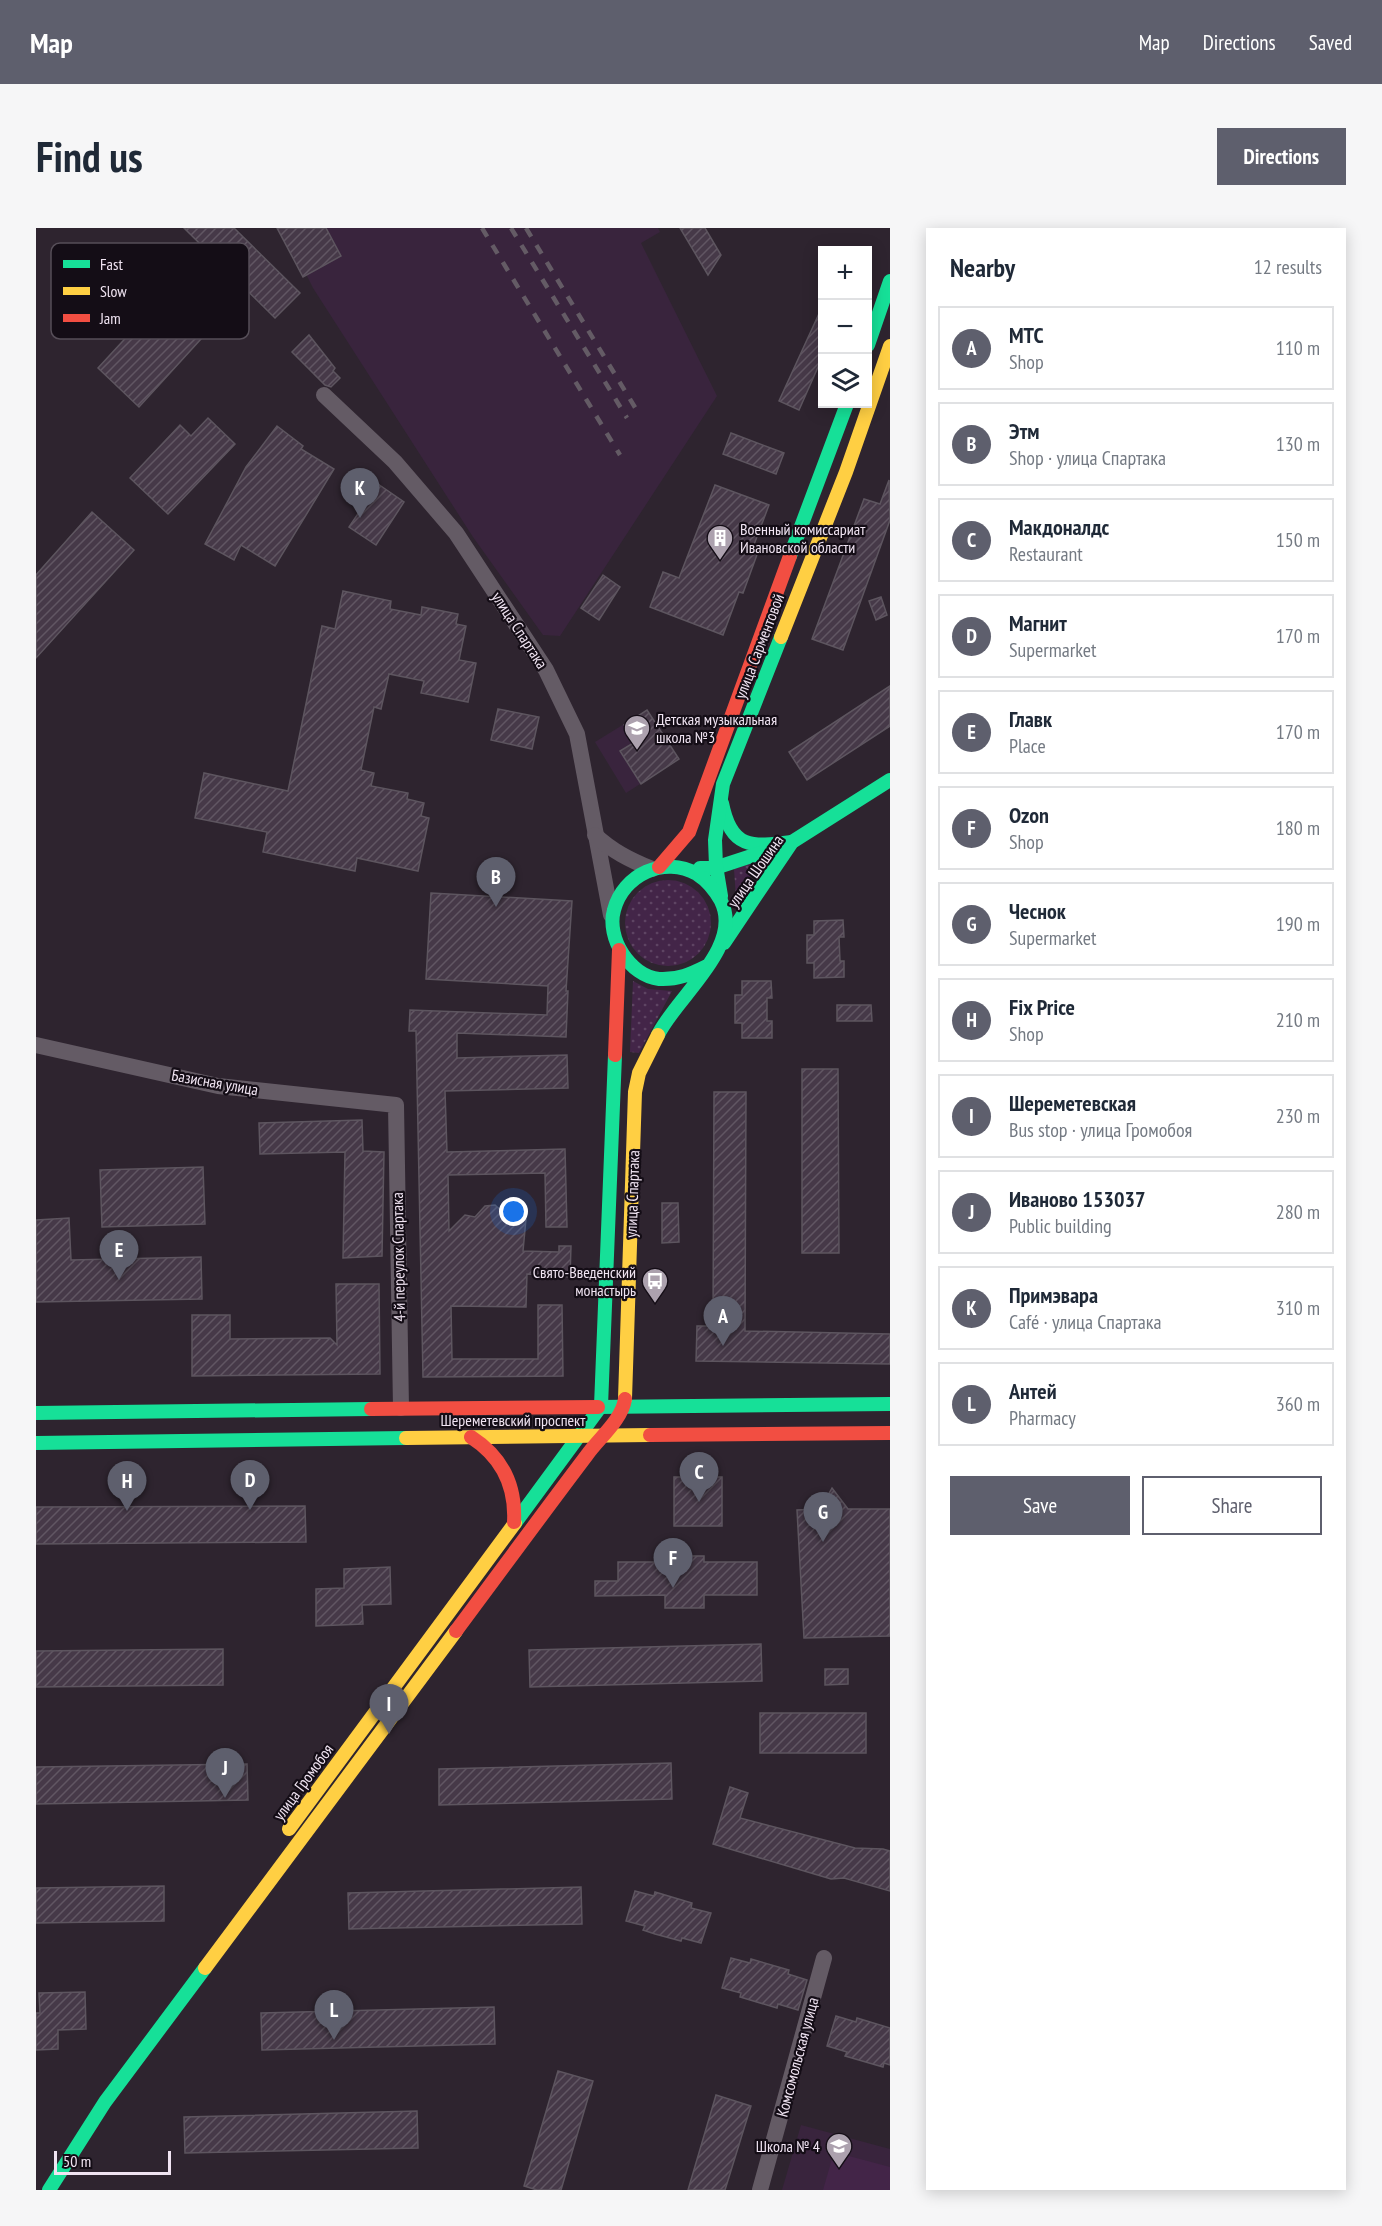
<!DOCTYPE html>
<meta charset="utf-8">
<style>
:root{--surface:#fff;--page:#f6f6f7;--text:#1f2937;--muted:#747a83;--line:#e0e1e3;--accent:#5e5f6d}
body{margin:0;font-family:"PT Sans Narrow",sans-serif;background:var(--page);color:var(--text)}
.controls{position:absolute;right:18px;top:18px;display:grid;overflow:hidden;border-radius:0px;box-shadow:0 3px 15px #0003}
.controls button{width:54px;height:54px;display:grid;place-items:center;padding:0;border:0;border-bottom:2px solid var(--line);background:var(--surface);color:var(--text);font:30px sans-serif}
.scale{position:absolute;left:18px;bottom:15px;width:117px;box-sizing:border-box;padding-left:6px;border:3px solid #f0e4f2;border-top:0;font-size:16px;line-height:21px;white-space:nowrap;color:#f0e4f2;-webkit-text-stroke:4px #140d16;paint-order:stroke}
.you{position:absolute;left:478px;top:984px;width:21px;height:21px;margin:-15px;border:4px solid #fff;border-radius:50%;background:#1a73e8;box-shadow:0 0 0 9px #1a73e833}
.badge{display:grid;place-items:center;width:39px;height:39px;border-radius:50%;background:var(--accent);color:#fff;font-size:20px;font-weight:700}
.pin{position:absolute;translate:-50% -50px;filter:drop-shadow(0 2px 3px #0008)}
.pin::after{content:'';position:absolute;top:32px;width:21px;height:18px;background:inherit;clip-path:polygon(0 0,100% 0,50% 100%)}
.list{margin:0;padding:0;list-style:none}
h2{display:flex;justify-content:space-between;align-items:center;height:78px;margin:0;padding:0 24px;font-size:26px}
h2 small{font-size:20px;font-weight:400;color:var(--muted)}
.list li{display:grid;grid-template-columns:39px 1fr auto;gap:18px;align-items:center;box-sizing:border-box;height:84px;margin:0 12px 12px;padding:0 12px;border:2px solid var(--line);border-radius:0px}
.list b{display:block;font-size:22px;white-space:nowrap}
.list p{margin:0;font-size:20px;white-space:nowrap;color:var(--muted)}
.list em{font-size:20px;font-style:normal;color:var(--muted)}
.actions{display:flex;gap:12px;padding:18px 24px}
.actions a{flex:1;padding:14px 0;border:2px solid var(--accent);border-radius:0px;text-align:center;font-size:21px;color:var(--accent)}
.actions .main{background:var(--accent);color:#fff}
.icon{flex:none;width:33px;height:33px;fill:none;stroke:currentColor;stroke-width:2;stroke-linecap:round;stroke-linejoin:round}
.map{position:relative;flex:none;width:854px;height:1962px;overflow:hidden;border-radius:0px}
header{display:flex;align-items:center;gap:36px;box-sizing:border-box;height:84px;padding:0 30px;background:var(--accent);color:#fff}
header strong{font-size:28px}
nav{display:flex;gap:33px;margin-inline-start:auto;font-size:21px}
.intro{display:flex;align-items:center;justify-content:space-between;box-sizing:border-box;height:144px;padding:0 36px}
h1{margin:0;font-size:42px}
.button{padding:15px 27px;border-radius:0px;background:var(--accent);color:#fff;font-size:21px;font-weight:700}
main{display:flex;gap:36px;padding:0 36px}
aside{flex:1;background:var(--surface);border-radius:0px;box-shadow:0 3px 15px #0003}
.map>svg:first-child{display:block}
.built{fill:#39243d}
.grass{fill:url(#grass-dots)}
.pitch{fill:#432548}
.building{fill:url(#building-hatch);stroke:#5d555f;stroke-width:1.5}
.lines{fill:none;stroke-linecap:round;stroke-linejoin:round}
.street{stroke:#645b65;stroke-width:16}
.fast{stroke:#16e098;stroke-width:14}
.slow{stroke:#ffcf43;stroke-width:14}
.jam{stroke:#f24e42;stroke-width:14}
.rail{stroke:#645b65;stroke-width:4.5;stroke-dasharray:10 10;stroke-linecap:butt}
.labels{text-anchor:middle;stroke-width:4.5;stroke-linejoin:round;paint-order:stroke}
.poi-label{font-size:16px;fill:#f0e4f2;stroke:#140d16;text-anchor:start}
.street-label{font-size:16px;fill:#f0e4f2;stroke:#140d16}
.key{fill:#140d16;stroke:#564e58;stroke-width:1.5}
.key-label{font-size:16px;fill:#f0e4f2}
</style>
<header>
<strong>Map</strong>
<nav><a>Map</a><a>Directions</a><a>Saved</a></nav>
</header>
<div class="intro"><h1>Find us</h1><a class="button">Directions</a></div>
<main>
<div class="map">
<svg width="854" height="1962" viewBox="0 0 854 1962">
<defs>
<pattern id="grass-dots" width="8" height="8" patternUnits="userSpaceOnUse" patternTransform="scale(1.5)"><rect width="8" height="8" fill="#432548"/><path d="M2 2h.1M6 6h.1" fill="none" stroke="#5e4463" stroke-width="1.8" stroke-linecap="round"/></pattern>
<pattern id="building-hatch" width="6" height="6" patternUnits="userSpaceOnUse" patternTransform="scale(1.5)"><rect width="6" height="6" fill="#463948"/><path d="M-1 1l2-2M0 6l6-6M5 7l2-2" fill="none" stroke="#615663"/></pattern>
</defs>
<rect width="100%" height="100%" fill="#2e242f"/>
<g class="built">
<path d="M247,0H622L624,4L605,15L681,168L524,408L507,407L437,309L277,60Z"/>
<path d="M611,482L643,531L590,565L559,514Z"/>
<path d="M765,1897L854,1921V1962H746Z"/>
</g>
<g class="grass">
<path d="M727,631L700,669L698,641Z"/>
<circle cx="632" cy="695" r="43"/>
<path d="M597,753L612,761L636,763L603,825L594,824Z"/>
</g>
<path class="pitch" d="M798,1924L854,1939V1962H787Z"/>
<g class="building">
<path d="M148,0H198L264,65L239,90Z"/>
<path d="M241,0H290L305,28L267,49Z"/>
<path d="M644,0H669L685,27L672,47Z"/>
<path d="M134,62L175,100L103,179L62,140Z"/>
<path d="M786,79V130L763,182L743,173Z"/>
<path d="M273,107L299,140L297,143L304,150L295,159L289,157L256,124Z"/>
<path d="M172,190L199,216L132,286L94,250L144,197L155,208Z"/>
<path d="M241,198L267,218L265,221L298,241L239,338L205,317L198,332L169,316L210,239Z"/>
<path d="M695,205L748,225L740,246L687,226Z"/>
<path d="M853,252L854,292L807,422L776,411L828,271L844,276Z"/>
<path d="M342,256L368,274L340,317L313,299Z"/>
<path d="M679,257L733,277L716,322L722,324L707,365L703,364L687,407L614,379L627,344L643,350Z"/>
<path d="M56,284L98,322L0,430V347Z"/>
<path d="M567,347L584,359L563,392L545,380Z"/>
<path d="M307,363L355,373L354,381L385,387L386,379L422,386L420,396L430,398L423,432L440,435L432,474L385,465L388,453L353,446L345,481L338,479L325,542L338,545L335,558L372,565L371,571L388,575L385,588L393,590L382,643L321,630L319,643L227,624L231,604L159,590L168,545L252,563L286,398L299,401Z"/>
<path d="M845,369L851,387L840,392L833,373Z"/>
<path d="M854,458V498L771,552L753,524Z"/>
<path d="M462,481L503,489L496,521L455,512Z"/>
<path d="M611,482L643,531L605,556L584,523L599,514L588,497Z"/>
<path d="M395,665L536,673L530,763H532L530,809L421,805V830L531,827L532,860L409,863L411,924L529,921L531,999H510L509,945L412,947L413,1003L429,987L439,989L449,978L459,977L470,987L481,986L490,991L487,1023L523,1024V1018H535L534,1049L491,1046L490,1079L415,1078L416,1131H502V1077H526L527,1148L387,1149L380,803H373L374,782L511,787L512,758L390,751Z"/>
<path d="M807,692L808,709H803L804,733H808V749L778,750V735H771V707H778V693Z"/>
<path d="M706,753H735L736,770H731V793H736V810H706V795H699V767H706Z"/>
<path d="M801,777H835L836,793H801Z"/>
<path d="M766,841H802L803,1025H766Z"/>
<path d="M678,864H710L709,1103L854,1106V1136L660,1133L661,1098H677Z"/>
<path d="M326,892L327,923L348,924L346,1028L307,1030L309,924L224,926L223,895Z"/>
<path d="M167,939L169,996L66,999L64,942Z"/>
<path d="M626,975H642L643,1014L626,1015Z"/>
<path d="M33,990L35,1032L165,1029L166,1071L0,1074V992Z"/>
<path d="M300,1056H343L344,1146L156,1148V1087H194V1111L294,1110L301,1117Z"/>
<rect x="638" y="1249" width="48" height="49"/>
<path d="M796,1260L812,1281H854V1408L768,1410L761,1282L784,1281Z"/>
<path d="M269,1278L270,1314L0,1316V1279Z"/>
<path d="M629,1328H668V1334H721V1367H668V1380H629V1367L559,1368V1353H582V1334H629Z"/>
<path d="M354,1339L355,1376L326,1377L327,1396L280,1398V1361L308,1360V1341Z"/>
<path d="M725,1416L726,1453L494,1459L493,1422Z"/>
<path d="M187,1421V1457L0,1459V1423Z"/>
<path d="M789,1441H812V1456L789,1457Z"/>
<rect x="724" y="1485" width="106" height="40"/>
<path d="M635,1535L636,1571L403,1577V1541Z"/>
<path d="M211,1536L212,1572L0,1576V1539Z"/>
<path d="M694,1559L712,1565L704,1590L819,1620L847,1621L854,1623V1663L808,1650L795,1651L677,1616Z"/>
<path d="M128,1658V1693L0,1695V1660Z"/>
<path d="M545,1659L546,1696L313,1701L312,1665Z"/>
<path d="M599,1663L618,1668L619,1664L656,1675L655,1680L675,1685L665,1715L646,1710L645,1713L619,1706L607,1702L609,1698L590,1693Z"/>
<path d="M695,1730L714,1735L715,1731L753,1742L752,1746L771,1752L762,1782L742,1776L741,1780L704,1769L705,1765L686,1760Z"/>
<path d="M49,1764L50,1801L22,1802V1821L0,1822V1785H4L3,1765Z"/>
<path d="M458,1779L459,1816L226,1822L225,1785Z"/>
<path d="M800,1788L820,1794L821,1790L854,1800V1837L848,1835L847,1839L809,1828L811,1824L791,1818Z"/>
<path d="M522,1843L557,1853L525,1962H501L488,1958Z"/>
<path d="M680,1867L715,1878L689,1962H652Z"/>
<path d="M381,1883L382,1920L149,1925L148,1889Z"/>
</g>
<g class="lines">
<g class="street">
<path d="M288,167L359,234L420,305L510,442L541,506L575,687"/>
<path d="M559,607C576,623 594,632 616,641"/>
<path d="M0,817L182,858L360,877L365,1180"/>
<path d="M724,1962L788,1730"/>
</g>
<g class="fast">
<path d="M832,117L854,53"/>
<path d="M754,328L811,176"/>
<path d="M686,575C695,621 715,619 756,614"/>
<path d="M664,640H679L737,621"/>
<path d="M685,668L680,638L679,612L687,556L745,409"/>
<path d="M688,715L756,614L854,552"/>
<path d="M622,807C640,769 708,719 685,673C679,662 672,653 661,646C628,627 587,647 578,682C570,710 594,748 623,751C642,752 655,746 671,738"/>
<path d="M562,1179L854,1176"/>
<path d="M0,1185L335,1181"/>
<path d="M0,1215L370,1210"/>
<path d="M479,1295L565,1178L579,827"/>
<path d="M13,1962L69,1874L169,1740"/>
</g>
<g class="slow">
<path d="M745,409L810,244L854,118"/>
<path d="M589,1171L599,864L603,845L622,807"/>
<path d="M370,1210L614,1207"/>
<path d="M253,1601L479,1295"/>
<path d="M169,1740L420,1403"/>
</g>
<g class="jam">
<path d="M623,639L653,604L754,328"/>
<path d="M579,827L583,722"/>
<path d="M335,1181L562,1179"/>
<path d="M614,1207L854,1205"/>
<path d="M435,1209C466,1229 480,1257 478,1294"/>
<path d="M420,1403C464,1344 507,1285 551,1227C563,1210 586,1192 589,1171"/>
</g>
<g class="rail">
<path d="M446,0L584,227"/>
<path d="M475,0L591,190"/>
<path d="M490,0L600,181"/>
</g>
</g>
<defs>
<g id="building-pin" transform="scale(1.35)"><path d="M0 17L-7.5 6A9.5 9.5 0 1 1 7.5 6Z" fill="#aca1ae" stroke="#140d16"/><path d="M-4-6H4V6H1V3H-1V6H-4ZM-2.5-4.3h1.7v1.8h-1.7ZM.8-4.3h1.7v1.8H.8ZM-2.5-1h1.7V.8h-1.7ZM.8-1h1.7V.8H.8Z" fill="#fff"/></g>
<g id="school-pin" transform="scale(1.35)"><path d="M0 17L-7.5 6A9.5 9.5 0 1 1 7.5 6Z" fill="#aca1ae" stroke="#140d16"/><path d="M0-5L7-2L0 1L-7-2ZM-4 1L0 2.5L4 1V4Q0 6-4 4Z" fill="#fff"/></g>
<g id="bus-pin" transform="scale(1.35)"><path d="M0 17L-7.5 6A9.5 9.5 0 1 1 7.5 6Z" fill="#aca1ae" stroke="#140d16"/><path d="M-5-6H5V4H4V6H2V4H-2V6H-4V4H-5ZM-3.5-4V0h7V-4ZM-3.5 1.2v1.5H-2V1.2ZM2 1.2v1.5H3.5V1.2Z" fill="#fff"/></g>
</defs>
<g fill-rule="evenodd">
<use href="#building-pin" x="684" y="310"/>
<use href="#school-pin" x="601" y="500"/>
<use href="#bus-pin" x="619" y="1053"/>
<use href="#school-pin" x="803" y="1918"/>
</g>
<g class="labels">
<g class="poi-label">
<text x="704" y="307">Военный комиссариат<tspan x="704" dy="18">Ивановской области</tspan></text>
<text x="620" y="497">Детская музыкальная<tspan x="620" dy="18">школа №3</tspan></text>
<text x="600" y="1050" text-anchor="end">Свято-Введенский<tspan x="600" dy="18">монастырь</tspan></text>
<text x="784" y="1924" text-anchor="end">Школа № 4</text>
</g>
<g class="street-label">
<text transform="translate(484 402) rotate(57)" y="6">улица Спартака</text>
<text transform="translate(723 418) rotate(-69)" y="6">улица Сарментовой</text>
<text transform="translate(719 643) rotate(-55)" y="6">улица Шошина</text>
<text transform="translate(179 854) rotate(10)" y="6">Базисная улица</text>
<text transform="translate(596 966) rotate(-88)" y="6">улица Спартака</text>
<text transform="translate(362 1029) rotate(-91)" y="6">4-й переулок Спартака</text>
<text x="477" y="1198">Шереметевский проспект</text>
<text transform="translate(267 1554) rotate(-54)" y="6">улица Громобоя</text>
<text transform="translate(761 1829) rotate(-75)" y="6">Комсомольская улица</text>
</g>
</g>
<rect x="15" y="15" width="198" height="96" rx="9" class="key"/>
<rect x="27" y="32" width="27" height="8" fill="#16e098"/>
<rect x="27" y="59" width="27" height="8" fill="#ffcf43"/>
<rect x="27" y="86" width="27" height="8" fill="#f24e42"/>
<g class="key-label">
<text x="64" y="42">Fast</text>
<text x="64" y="69">Slow</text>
<text x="64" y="96">Jam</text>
</g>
</svg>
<div class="controls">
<button>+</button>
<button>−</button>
<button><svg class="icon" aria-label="layers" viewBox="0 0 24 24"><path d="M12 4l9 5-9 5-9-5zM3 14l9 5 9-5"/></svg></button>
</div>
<div class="scale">50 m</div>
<div class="you"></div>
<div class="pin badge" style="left:687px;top:1118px">A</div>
<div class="pin badge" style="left:460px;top:679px">B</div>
<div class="pin badge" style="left:663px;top:1274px">C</div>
<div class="pin badge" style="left:214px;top:1282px">D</div>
<div class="pin badge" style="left:83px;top:1052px">E</div>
<div class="pin badge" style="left:637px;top:1360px">F</div>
<div class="pin badge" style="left:787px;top:1314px">G</div>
<div class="pin badge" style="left:91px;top:1283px">H</div>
<div class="pin badge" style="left:353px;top:1506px">I</div>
<div class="pin badge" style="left:189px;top:1570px">J</div>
<div class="pin badge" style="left:324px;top:290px">K</div>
<div class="pin badge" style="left:298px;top:1812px">L</div>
</div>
<aside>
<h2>Nearby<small>12 results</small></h2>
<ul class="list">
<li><span class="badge">A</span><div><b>МТС</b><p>Shop</p></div><em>110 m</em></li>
<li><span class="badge">B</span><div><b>Этм</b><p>Shop · улица Спартака</p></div><em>130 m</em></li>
<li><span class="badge">C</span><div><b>Макдоналдс</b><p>Restaurant</p></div><em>150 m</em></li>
<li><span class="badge">D</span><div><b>Магнит</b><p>Supermarket</p></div><em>170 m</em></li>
<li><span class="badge">E</span><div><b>Главк</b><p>Place</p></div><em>170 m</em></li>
<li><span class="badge">F</span><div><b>Ozon</b><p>Shop</p></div><em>180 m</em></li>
<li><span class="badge">G</span><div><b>Чеснок</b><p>Supermarket</p></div><em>190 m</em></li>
<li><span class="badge">H</span><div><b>Fix Price</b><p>Shop</p></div><em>210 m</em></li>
<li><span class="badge">I</span><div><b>Шереметевская</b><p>Bus stop · улица Громобоя</p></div><em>230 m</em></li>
<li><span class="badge">J</span><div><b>Иваново 153037</b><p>Public building</p></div><em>280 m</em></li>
<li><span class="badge">K</span><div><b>Примэвара</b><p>Café · улица Спартака</p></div><em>310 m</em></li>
<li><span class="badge">L</span><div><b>Антей</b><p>Pharmacy</p></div><em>360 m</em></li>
</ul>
<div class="actions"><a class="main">Save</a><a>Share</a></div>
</aside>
</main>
